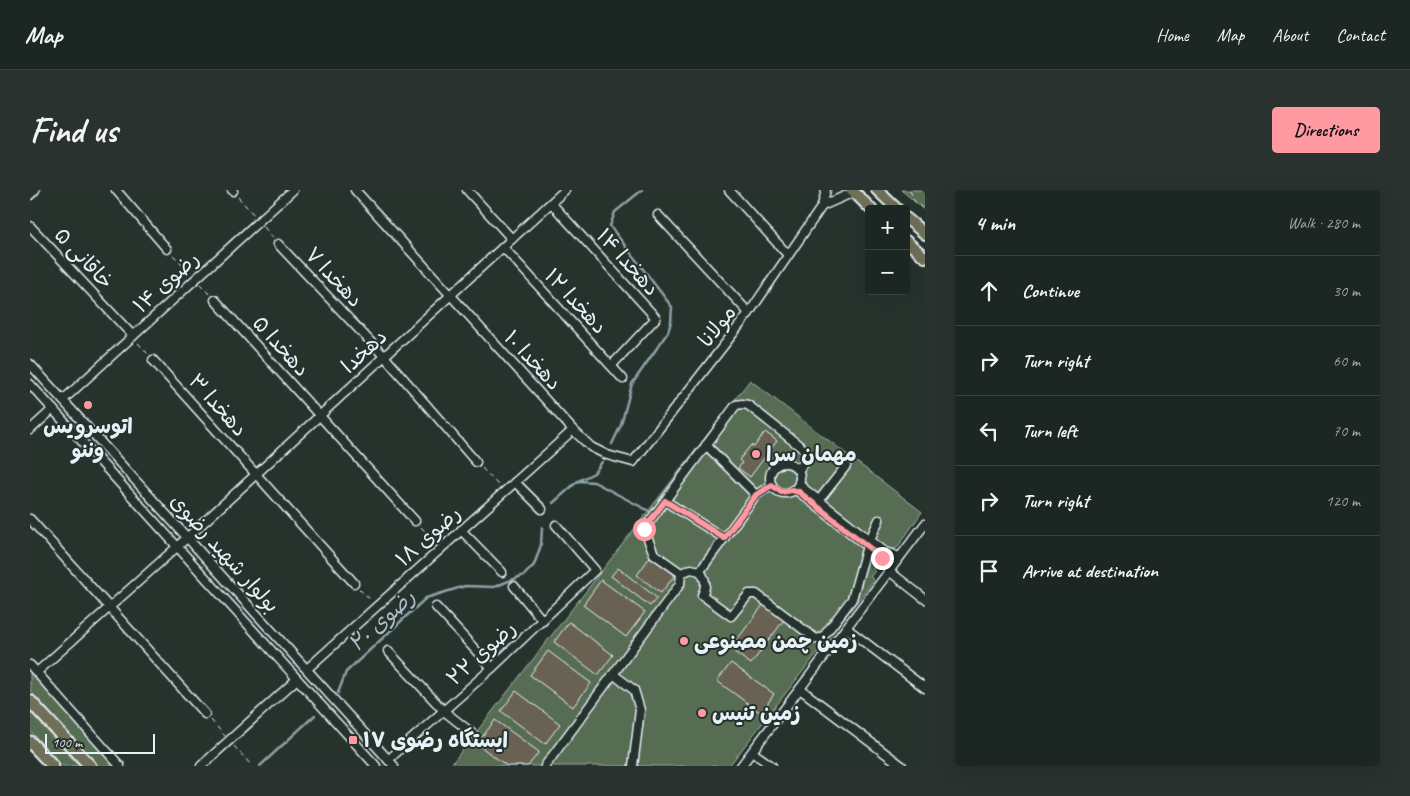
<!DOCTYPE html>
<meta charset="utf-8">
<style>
:root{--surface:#1c2622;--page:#29322f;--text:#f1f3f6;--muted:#a0a5a5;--line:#3a4340;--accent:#ff9aa2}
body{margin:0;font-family:Caveat,"Playpen Sans Arabic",sans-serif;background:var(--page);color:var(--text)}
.controls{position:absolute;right:15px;top:15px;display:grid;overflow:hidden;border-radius:5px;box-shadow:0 5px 20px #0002}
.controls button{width:45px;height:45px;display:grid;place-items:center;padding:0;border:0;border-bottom:1px solid var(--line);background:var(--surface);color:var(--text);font:25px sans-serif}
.scale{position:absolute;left:15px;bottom:12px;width:110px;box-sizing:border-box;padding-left:5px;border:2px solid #e8f1f8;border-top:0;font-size:14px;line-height:18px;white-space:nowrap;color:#e8f1f8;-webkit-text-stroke:4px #26332d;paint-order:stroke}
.stop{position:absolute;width:15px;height:15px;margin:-11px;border:4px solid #ff9aa2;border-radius:50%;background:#fff}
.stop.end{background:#ff9aa2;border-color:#fff;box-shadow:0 1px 5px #0008}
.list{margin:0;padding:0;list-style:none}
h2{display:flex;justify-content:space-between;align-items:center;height:65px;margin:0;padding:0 20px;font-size:21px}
h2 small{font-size:16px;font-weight:400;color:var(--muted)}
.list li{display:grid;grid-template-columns:32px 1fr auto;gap:15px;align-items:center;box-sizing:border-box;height:70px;padding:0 20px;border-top:1px solid var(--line)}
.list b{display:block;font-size:19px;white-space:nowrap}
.list em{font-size:16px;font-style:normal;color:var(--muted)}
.icon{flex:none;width:28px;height:28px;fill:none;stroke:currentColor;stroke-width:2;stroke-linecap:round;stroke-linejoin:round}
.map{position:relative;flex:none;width:895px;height:576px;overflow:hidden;border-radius:5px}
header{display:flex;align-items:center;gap:30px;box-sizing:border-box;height:70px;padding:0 25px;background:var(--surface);border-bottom:1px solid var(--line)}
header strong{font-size:24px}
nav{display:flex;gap:28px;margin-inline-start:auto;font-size:18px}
.intro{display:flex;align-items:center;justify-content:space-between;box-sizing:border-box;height:120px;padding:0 30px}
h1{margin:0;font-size:35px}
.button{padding:12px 22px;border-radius:5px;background:var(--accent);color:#111;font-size:18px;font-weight:700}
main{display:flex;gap:30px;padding:0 30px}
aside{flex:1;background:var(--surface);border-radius:5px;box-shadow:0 5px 20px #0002}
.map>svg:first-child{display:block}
.green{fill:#576d52;stroke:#a0afa5}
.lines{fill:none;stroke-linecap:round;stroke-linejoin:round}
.stream{stroke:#8ca1a9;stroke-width:2.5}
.building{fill:#696252;stroke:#e8f1f8}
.minor-casing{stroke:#e8f1f8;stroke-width:11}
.major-casing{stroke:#e8f1f8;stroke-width:14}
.highway-casing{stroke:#e8f1f8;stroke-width:15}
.path{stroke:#e8f1f8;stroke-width:1;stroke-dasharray:5 4;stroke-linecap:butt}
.minor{stroke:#26332d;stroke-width:8}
.major{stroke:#706f59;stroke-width:10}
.highway{stroke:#706f59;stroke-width:11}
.route{stroke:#ff9aa2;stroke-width:6}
.poi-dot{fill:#ff9aa2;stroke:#26332d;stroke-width:2}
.labels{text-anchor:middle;stroke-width:4;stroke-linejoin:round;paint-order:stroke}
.street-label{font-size:21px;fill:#e8f1f8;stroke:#26332d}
.poi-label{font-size:21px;font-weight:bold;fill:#e8f1f8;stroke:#26332d;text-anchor:start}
.water-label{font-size:22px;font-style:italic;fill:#abbcc4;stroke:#26332d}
</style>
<header>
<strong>Map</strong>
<nav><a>Home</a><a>Map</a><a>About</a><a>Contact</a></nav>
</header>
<div class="intro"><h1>Find us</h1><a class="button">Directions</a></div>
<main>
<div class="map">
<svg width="895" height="576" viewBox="0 0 895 576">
<rect width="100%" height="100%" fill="#26332d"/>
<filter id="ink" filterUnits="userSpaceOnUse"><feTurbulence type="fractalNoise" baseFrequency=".02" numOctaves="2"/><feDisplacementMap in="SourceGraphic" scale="10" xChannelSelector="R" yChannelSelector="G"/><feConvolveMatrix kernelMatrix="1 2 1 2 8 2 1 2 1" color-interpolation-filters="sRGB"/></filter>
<g filter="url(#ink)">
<g class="green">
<path d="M871,0H895V20Z"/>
<path d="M720,190L892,322L867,358L857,360L851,356L842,369L848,373L843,379L845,381L840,387L844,390L699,576H420Z"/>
<path d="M0,480L86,576H68L0,501Z"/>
<path d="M0,522L49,576H32L0,541Z"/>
</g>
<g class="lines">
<g class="stream">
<path d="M582,254L591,235L602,194L638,142L641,132L642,117L580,36L585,22L612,0"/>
<path d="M548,291L564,292L619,321"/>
<path d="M523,313L548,291L564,283L572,272"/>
<path d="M308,503L316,482L396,408L435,396L464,397L494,385L504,375L511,355L512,337"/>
<path d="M230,576L285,525"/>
</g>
</g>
<g class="building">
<path d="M735,242L747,251L720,287L708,278L712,273L709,270L721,255L724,257Z"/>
<path d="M620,367L645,385L631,403L607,385Z"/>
<path d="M588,378L627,408L620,416L581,386Z"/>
<path d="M571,390L615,422L596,447L553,415Z"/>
<path d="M733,415L754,430L721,474L700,459Z"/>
<path d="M539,432L583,465L568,485L524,452Z"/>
<path d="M518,461L561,493L543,517L500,485Z"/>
<path d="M701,473L744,504L731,523L687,491Z"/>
<path d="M486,501L530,534L515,554L471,521Z"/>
<path d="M465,530L509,562L498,576H477L447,554Z"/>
</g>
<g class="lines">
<g class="minor-casing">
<g id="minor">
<path d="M86,0L137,59"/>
<path d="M202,0L203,1"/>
<path d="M325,0L543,240L561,257L577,265L603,272L719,123L792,16L796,0"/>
<path d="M437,0L482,49"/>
<path d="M699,0L758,65"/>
<path d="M0,5L5,0"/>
<path d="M521,13L626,128L582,175"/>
<path d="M792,16L824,2"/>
<path d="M628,25L719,123"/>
<path d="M0,36L103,146"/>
<path d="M248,54L354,166L446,272"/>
<path d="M473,57L593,189"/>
<path d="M185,110L385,331"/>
<path d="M123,170L324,393"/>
<path d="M0,174L364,576"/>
<path d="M0,194L346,576"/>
<path d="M33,210L263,0"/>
<path d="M0,240L23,219"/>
<path d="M676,255L726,305"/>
<circle cx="755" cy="288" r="15"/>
<path d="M485,292L512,319"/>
<path d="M769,292L773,298L855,362L870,367"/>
<path d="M762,300L769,302L852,368L859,381L895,409"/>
<path d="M635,311L694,348"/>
<path d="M786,314L816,276"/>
<path d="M0,329L175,524"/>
<path d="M431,340L472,382"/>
<path d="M670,381L726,305L742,295"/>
<path d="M651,383L624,364L614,339L706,215L712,214L718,215L776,261L777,266L769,280"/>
<path d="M484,396L513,431"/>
<path d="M406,417L462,478"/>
<path d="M816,438L895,498"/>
<path d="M358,461L414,521L443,544"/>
<path d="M0,475L90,576"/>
<path d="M277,479L543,240"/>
<path d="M7,482L148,356L535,0"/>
<path d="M583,484L604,500L610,520L603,576"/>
<path d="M770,499L872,576"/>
<path d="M722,562L742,576"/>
<path d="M358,570L462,478L565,380L526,335"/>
<path d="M171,576L267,489"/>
<path d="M515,576L650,394L651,383L661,379L670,381C676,390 677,395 672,405L701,426L719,404H726L786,449L793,447L822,409L837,356L849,330"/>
<path d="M711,576L895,334"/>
</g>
</g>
<g class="major-casing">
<g id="major">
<path d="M822,0L841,19"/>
<path d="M847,0L867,19"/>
<path d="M876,28L895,44"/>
<path d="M876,51L895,67"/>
</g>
</g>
<g class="highway-casing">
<g id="highway">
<path d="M0,511L60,576"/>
<path d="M0,552L23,576"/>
</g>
</g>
<g class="path">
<path d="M880,0L884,11L895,21"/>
<path d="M208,7L224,25"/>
<path d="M234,37L243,48"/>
<path d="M143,65L161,83"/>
<path d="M170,94L179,104"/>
<path d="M108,153L119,165"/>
<path d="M452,278L468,295"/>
<path d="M391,337L405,352"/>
<path d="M329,399L341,410"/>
<path d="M181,530L195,546"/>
<path d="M204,556L222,576"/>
</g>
<use href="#minor" class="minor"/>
<use href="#major" class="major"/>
<use href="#highway" class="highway"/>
</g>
</g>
<g class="lines" filter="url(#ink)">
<path class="route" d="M614,339L635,311L694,348L726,305L742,295L751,302L762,300L769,302L852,368"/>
</g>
<g class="poi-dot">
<circle cx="58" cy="215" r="5"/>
<circle cx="726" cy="264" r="5"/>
<circle cx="654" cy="451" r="5"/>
<circle cx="672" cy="523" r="5"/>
<rect x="318" y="545" width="10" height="10" rx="2.5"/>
</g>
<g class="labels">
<g class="street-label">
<text transform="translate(54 68) rotate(47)" y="7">خاقانی ۵</text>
<text transform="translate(598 72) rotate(48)" y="7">دهخدا ۱۴</text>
<text transform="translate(304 87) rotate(47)" y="7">دهخدا ۷</text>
<text transform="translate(136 92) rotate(-42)" y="7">رضوی ۱۴</text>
<text transform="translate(546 111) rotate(47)" y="7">دهخدا ۱۲</text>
<text transform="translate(687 136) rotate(-52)" y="7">مولانا</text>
<text transform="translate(251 156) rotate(48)" y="7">دهخدا ۵</text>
<text transform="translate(334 161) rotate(-43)" y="7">دهخدا</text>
<text transform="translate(503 170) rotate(47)" y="7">دهخدا ۱۰</text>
<text transform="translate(188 215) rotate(48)" y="7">دهخدا ۳</text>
<text transform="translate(398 346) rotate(-42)" y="7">رضوی ۱۸</text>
<text transform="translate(195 363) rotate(48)" y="7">بولوار شهید رضوی</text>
<text transform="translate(451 463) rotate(-42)" y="7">رضوی ۲۲</text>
</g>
<g class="poi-label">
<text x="58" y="243" text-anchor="middle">اتوسرویس<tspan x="58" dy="24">وننو</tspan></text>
<text x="736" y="271">مهمان سرا</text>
<text x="664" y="458">زمین چمن مصنوعی</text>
<text x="682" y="530">زمین تنیس</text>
<text x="333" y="557">ایستگاه رضوی ۱۷</text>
</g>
<g class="water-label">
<text transform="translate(351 430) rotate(-42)" y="8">رضوی ۲۰</text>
</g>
</g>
</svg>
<div class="controls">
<button>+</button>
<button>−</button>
</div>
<div class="scale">100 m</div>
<div class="stop" style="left:614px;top:339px"></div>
<div class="stop end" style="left:852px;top:368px"></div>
</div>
<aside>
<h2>4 min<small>Walk · 280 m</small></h2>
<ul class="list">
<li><svg class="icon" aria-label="ahead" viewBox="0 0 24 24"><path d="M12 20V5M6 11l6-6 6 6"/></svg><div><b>Continue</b></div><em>30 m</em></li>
<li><svg class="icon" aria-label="right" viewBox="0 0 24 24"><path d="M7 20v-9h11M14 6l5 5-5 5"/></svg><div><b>Turn right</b></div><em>60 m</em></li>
<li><svg class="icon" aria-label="left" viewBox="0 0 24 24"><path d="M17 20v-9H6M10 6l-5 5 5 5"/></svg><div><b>Turn left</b></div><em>70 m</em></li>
<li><svg class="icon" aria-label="right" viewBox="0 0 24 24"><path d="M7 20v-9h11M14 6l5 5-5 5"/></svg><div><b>Turn right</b></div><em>120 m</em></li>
<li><svg class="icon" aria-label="arrive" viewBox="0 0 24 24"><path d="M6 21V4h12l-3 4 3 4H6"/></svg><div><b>Arrive at destination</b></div></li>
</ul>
</aside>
</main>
